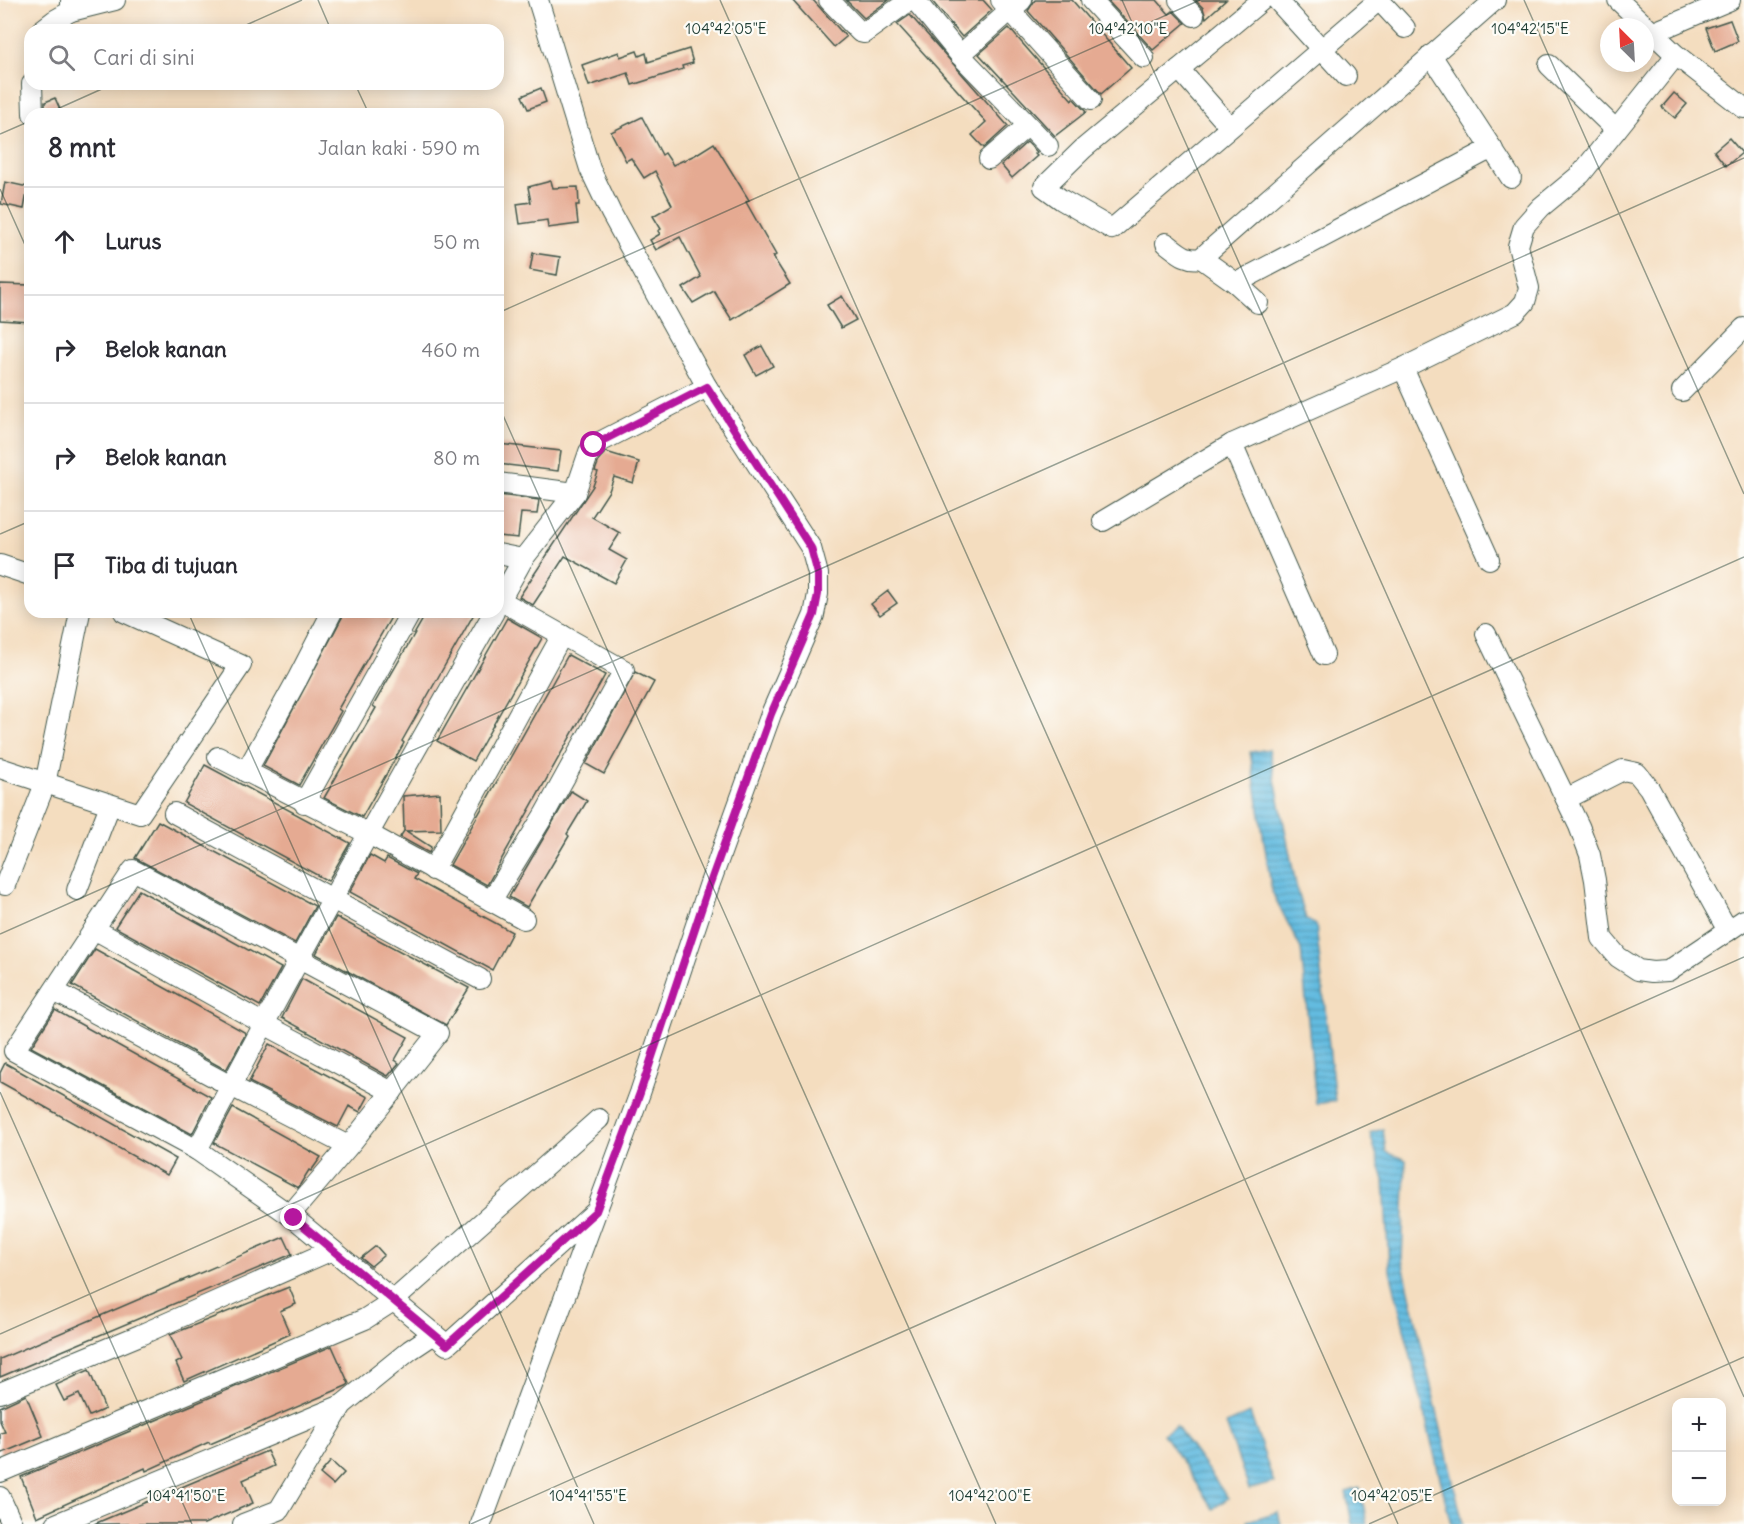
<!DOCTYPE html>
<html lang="id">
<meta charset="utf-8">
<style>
:root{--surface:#fff;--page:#f2f2f3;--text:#2b2b33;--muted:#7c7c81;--line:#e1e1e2}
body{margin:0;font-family:Delius,sans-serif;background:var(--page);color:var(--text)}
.controls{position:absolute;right:18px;bottom:18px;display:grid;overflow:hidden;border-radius:12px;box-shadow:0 3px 15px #0003}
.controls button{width:54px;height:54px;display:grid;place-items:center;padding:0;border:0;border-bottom:2px solid var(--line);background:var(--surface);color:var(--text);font:30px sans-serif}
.compass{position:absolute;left:1600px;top:18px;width:54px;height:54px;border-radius:50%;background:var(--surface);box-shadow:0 3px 15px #0003;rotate:336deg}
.stop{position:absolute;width:18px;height:18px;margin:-14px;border:4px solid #b5179e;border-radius:50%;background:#fff}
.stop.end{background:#b5179e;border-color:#fff;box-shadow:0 2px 6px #0008}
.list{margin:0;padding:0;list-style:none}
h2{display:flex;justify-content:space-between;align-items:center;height:78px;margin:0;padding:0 24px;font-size:26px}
h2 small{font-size:20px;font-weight:400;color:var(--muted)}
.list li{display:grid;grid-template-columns:39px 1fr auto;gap:18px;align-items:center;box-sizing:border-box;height:108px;padding:0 24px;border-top:2px solid var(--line)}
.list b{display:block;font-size:22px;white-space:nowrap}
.list em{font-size:20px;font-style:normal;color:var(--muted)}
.icon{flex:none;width:33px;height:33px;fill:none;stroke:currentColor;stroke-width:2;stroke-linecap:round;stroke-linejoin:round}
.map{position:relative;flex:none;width:1744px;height:1524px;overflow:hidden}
.search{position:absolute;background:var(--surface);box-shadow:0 3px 15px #0003;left:24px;top:24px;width:480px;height:66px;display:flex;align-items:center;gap:15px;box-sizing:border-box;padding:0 21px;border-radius:18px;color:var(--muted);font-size:22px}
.panel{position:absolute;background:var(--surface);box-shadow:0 3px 15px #0003;left:24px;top:108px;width:480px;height:510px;border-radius:18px}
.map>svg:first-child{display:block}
.water{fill:url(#water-rules);stroke:#417c8a;stroke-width:1.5}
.building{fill:#e5aa92}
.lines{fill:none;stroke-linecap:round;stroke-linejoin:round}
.minor-casing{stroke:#3f5549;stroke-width:22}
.minor{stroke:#fff;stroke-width:20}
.route{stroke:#b5179e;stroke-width:8}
.ticks{fill:none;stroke:#1f3d34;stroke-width:1.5;stroke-opacity:0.45}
.ticks-label{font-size:15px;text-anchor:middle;fill:#1f3d34;stroke:#fdfcf7;stroke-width:4.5;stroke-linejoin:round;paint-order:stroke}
</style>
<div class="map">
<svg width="1744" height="1524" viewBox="0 0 1744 1524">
<defs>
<pattern id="water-rules" width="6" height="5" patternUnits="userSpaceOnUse" patternTransform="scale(1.5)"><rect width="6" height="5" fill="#63bbe0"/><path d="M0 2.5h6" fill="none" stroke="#5199b6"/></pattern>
</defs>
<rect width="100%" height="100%" fill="#fdfcf7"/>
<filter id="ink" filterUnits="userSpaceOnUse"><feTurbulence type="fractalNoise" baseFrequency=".0167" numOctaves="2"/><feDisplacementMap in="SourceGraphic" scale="12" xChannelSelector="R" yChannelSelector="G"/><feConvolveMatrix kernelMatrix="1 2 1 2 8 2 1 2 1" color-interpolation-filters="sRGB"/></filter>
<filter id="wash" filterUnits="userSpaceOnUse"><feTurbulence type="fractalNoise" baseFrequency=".008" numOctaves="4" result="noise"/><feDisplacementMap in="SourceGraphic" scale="24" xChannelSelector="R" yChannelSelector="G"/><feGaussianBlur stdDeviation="1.35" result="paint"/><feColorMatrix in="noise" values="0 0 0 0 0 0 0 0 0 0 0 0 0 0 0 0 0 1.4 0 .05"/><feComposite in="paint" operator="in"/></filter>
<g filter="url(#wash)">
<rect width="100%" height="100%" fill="#f4ddbf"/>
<g class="water">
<path d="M1269,749L1296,885L1306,919L1316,925L1335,1101L1316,1104L1301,949L1272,892L1250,752Z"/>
<path d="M1383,1129L1386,1152L1406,1160L1402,1260L1463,1524H1451L1389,1266L1384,1180L1370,1133Z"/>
<path d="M1250,1413L1274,1483L1249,1489L1226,1424Z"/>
<path d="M1176,1426L1228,1498L1213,1509L1163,1434Z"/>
<path d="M1360,1488L1367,1524H1352L1346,1492Z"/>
<path d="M1278,1512L1281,1524H1248L1247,1521Z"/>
</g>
<g id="blocks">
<g class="building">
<path d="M792,0H813L846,37L834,47Z"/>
<path d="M846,0H889L864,18Z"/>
<path d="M931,0H983L992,10L962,37Z"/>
<path d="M1072,0L1131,68L1101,94L1028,11L1035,0Z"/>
<path d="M1107,0H1157L1169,14L1173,11L1185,23L1153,50Z"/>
<path d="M1195,0H1226L1206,18L1203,8Z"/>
<path d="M910,15L1008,126L984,148L972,135L986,122L897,24Z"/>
<path d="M1730,20L1738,41L1715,51L1706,28Z"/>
<path d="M1009,28L1072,100L1073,98L1086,112L1055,136L979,54Z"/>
<path d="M689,49L693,63L682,66L683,69L632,85L628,73L589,86L582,65L619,52L620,57L637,51L639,56L646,53L648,62Z"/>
<path d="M541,88L546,102L528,109L522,96Z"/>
<path d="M1674,93L1687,104L1675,118L1662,107Z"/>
<path d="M55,98L62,114H45V102Z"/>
<path d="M642,117L662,155L665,153L673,165L695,155L714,143L749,200L746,202L776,255L773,257L790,284L732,320L714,291L693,303L683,288L701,277L680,237L656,250L650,240L660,234L658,231L661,229L653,216L672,205L655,171L644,178L631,158L626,161L611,132Z"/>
<path d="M1729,138L1742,153L1726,166L1714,151Z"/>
<path d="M1027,142L1037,152L1035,154L1037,156L1012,178L1001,165Z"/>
<path d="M551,181L553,188L578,187L579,205H576L578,224L548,228L547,220L520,224L517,204L531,202L528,187Z"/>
<path d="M5,182L28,187L24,209L1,204Z"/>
<path d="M533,253L560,257L557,275L530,270Z"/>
<path d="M0,284L30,285V322L0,320Z"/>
<path d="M842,296L856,320L841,328L827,305Z"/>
<path d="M762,346L773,366L756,375L745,355Z"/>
<path d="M498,444L561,451L558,471L498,464Z"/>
<path d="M606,452L639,462L633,483L614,477L609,491L592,517L620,533L609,550L627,560L614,583L565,556L533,605L519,597L593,486L598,472L595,471L600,458Z"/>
<path d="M498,495L539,500L537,514L521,513L518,538L498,536Z"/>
<path d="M888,591L897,603L880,615L871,604Z"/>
<path d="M345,612H394L338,709L341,711L299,785L263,766Z"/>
<path d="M427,612H475L402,741L404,743L362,817L324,798L376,708L373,706Z"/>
<path d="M507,618L542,638L473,761L437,741Z"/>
<path d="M568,655L605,675L487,885L450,865Z"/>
<path d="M635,672L654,682L604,774L586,764Z"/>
<path d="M205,765L350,843L328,881L184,803Z"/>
<path d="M571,791L587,801L567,834L569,836L527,907L509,897Z"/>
<path d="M440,793L441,830L406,831L431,847L429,853L400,837L404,831L403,796Z"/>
<path d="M158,821L315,906L295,943L135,858Z"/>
<path d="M370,855L384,863L387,858L417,874L414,879L512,932L492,970L350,892Z"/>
<path d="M139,890L281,968L260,1006L115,927Z"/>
<path d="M336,917L469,988L446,1025L316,954Z"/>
<path d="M95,949L246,1033L226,1070L72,985Z"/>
<path d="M302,979L408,1037L395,1060L399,1063L388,1076L282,1018Z"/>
<path d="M55,1010L211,1097L192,1134L31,1047Z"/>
<path d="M269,1044L368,1097L360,1112L349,1106L338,1127L249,1082Z"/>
<path d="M5,1063L176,1159L167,1175L0,1082V1073Z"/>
<path d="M233,1108L321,1157L311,1171L309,1170L298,1188L214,1143Z"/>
<path d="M284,1237L292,1254L0,1377V1359Z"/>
<path d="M376,1246L384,1255L371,1266L361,1258Z"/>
<path d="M289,1287L296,1304L280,1311L290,1334L184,1381L176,1363L182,1360L170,1335Z"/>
<path d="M332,1346L349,1384L346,1386L210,1444L209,1442L146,1471L145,1468L37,1517L21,1477Z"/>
<path d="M89,1370L105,1409L89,1416L79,1394L64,1401L56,1385Z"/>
<path d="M26,1395L43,1436L0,1454V1433L5,1432L0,1421V1407Z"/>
<path d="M267,1451L274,1466L243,1480L253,1503L204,1524H94Z"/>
<path d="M331,1461L344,1473L333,1485L320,1474Z"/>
</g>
</g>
</g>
<g filter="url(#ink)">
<use href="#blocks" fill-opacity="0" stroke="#3f5549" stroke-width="1.5"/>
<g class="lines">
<g class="minor-casing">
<g id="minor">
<path d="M829,0L860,32L864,33L910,0"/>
<path d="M915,0L960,55L1048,146"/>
<path d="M1001,0L1091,100"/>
<path d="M1091,0L1144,58"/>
<path d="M1179,0L1194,16"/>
<path d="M1262,0L1083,149L1044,187L1062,200L1112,229L1379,0"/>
<path d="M1277,0L1346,76"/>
<path d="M1379,0L1405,28"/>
<path d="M1618,0L1676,55L1744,108"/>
<path d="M71,11L115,0"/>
<path d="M42,30L55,20L71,11V0"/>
<path d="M1652,33L1730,0"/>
<path d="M960,55L1022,0"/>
<path d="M1431,55L1511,178"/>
<path d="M1549,65L1616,130"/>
<path d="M1179,69L1230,127"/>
<path d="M32,84L33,114"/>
<path d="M989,159L1027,126"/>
<path d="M1166,243C1178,252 1186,261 1201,258L1495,0"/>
<path d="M1201,258L1236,283L1258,303"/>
<path d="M1236,283L1492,148"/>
<path d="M1403,368L1489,559"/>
<path d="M1682,391L1744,328"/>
<path d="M1232,444L1324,655"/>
<path d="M498,483L575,493"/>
<path d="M1103,521L1232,444L1403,368L1515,313L1525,302L1529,288L1518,246L1524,226L1541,207L1581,174L1676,55"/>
<path d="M498,554L523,559"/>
<path d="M0,565L30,575"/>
<path d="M498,604L523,559L575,493L589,452L594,445L707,387"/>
<path d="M494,612C392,790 292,969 197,1150L294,1218L447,1345L594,1213"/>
<path d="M1486,634L1579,826L1590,855L1595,880L1602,938L1618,957L1638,970L1652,972L1668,971L1744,920"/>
<path d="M218,757L369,834L524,919"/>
<path d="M0,768L140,814L241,665L124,612"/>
<path d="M246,772L298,678L332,612"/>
<path d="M1566,799L1623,770L1637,773L1649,788L1728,931"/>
<path d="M304,803L411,612"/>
<path d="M174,813L480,979"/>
<path d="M433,870L562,635"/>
<path d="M5,885L45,784L80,612"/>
<path d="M77,890L110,805"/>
<path d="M491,901L544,815L624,670L498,599"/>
<path d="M94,929L264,1024L392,1092"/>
<path d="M54,991L231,1086L348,1146"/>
<path d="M197,1150L14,1051L133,870L438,1033L352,1142L290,1215"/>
<path d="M0,1393L140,1335L332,1250"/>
<path d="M0,1472L365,1319L393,1301L599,1119"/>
<path d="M0,1497L12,1524"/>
<path d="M56,1524L342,1405"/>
<path d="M243,1524L279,1510L342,1405L410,1350L434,1334"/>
<path d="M481,1524L640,1093L709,886L771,714L814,615L818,594V574L811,548L707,387L611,213L590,169L538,0"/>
</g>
</g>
<use href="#minor" class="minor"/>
</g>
</g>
<g class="lines" filter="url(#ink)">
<path class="route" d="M294,1218L447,1345L596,1211L640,1093L709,886L771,714L814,615L818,594V574L811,548L707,387L594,445"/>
</g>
<path class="ticks" d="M318,0L331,30M720,0L1398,1524M1122,0L1744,1397M1524,0L1744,494M235,30L302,0M355,84L369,114M46,114L113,84M0,134L30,121M0,189L30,256M498,313L1200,0M498,404L996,1524M0,534L30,521M188,612L594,1524M0,934L1744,158M0,1092L192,1524M0,1334L1744,557M471,1524L1744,957M1369,1524L1744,1357"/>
<g class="ticks-label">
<text x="726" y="34">104°42'05"E</text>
<text x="1128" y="34">104°42'10"E</text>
<text x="1530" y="34">104°42'15"E</text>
<text x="186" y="1501">104°41'50"E</text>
<text x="588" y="1501">104°41'55"E</text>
<text x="990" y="1501">104°42'00"E</text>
<text x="1392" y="1501">104°42'05"E</text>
</g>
</svg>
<div class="controls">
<button>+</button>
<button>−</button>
</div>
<svg class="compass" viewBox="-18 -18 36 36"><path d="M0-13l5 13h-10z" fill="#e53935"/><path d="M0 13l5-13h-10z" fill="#7c7c81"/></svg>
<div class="stop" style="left:594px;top:445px"></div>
<div class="stop end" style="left:294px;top:1218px"></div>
<div class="search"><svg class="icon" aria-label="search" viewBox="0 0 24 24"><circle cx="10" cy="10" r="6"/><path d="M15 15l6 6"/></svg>Cari di sini</div>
<section class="panel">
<h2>8 mnt<small>Jalan kaki · 590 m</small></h2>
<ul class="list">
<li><svg class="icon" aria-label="ahead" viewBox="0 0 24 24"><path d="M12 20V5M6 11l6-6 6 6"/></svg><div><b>Lurus</b></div><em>50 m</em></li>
<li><svg class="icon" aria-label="right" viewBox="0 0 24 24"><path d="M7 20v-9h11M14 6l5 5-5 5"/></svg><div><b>Belok kanan</b></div><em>460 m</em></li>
<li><svg class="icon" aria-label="right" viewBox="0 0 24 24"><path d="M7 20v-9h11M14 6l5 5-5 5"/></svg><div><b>Belok kanan</b></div><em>80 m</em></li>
<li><svg class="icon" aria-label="arrive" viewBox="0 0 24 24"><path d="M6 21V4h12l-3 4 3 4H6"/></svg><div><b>Tiba di tujuan</b></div></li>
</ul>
</section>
</div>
